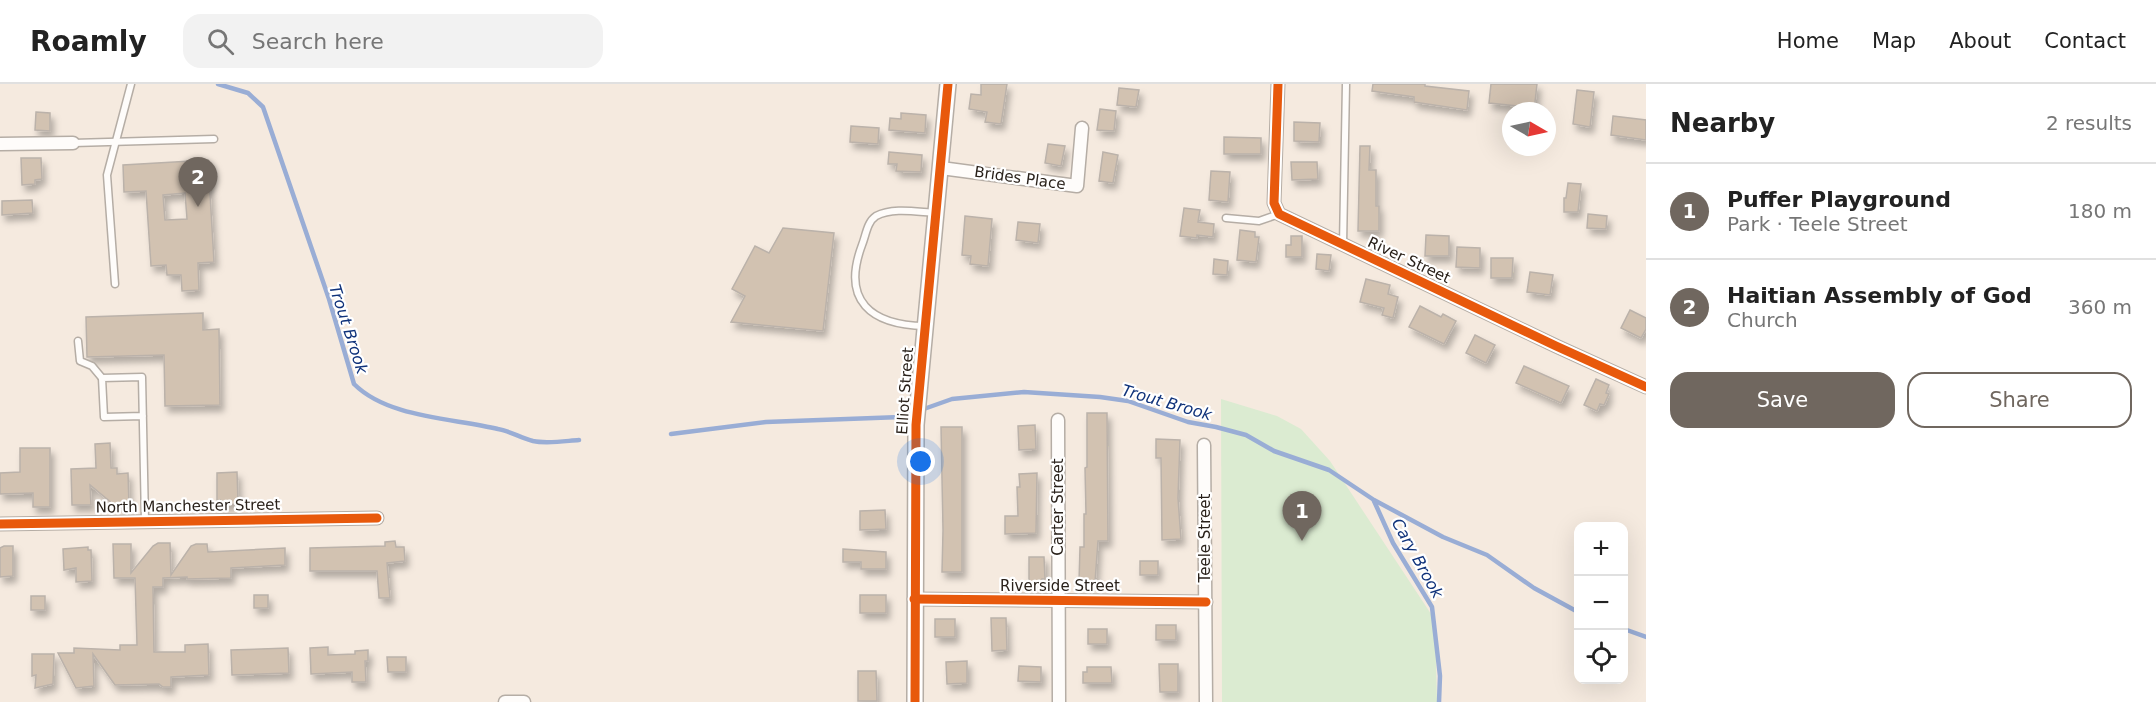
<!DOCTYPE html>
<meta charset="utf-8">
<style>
:root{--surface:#fff;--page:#f2f2f2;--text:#222;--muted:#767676;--line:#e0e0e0;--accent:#70675f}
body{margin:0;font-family:"DejaVu Sans",sans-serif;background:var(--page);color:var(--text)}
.controls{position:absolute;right:18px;bottom:18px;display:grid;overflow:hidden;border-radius:12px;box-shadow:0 6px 24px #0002}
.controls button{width:54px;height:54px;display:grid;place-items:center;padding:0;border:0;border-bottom:2px solid var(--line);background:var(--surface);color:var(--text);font:30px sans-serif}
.compass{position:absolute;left:1502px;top:18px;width:54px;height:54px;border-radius:50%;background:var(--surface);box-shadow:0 6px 24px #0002;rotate:99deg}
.you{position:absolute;left:921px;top:378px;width:21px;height:21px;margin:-15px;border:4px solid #fff;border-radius:50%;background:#1a73e8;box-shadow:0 0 0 9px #1a73e833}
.badge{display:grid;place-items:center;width:39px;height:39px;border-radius:50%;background:var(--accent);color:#fff;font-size:20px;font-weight:700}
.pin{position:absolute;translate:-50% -50px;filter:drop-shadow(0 2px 3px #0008)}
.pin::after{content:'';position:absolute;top:32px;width:21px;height:18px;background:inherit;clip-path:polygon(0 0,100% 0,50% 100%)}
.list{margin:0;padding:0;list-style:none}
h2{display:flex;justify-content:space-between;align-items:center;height:78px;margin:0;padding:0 24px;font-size:26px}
h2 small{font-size:20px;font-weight:400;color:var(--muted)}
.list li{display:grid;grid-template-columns:39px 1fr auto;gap:18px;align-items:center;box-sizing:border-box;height:96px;padding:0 24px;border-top:2px solid var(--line)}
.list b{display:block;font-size:22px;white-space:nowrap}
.list p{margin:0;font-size:20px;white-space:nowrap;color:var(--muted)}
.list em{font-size:20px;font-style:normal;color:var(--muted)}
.actions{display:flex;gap:12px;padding:18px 24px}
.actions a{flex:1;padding:14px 0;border:2px solid var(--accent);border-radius:18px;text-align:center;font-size:21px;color:var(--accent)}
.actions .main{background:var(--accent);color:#fff}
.icon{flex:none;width:33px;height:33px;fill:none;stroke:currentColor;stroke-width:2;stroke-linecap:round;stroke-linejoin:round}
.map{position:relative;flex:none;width:1646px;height:618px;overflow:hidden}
header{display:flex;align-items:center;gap:36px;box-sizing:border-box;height:84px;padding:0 30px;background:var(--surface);border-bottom:2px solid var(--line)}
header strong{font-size:28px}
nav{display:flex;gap:33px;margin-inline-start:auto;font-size:21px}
.search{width:420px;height:54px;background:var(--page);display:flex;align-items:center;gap:15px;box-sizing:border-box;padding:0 21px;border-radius:18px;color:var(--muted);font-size:22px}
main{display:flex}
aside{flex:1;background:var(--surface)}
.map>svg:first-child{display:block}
.green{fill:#dbebd1}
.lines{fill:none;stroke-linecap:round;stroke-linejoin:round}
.stream{stroke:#99add5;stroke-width:4.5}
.building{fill:#d2c2b1;stroke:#bbb2aa;stroke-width:1.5;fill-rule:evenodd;filter:url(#shadow)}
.service-casing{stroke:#b5ada5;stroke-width:9}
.minor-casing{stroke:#b5ada5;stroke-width:15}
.tertiary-casing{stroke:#b5ada5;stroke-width:18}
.service{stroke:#fefcfa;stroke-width:6}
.minor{stroke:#fefcfa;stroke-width:12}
.tertiary{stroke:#fefcfa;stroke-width:15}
.cycleway-casing{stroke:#fff;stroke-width:13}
.cycleway{stroke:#e8590c;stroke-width:9}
.labels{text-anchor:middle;stroke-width:4.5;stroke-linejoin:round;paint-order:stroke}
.street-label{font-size:15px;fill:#29211a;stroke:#fff}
.water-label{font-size:16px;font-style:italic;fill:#0f327a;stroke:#fff}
</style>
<header>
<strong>Roamly</strong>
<div class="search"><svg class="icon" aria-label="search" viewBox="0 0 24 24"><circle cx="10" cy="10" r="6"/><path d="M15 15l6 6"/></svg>Search here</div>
<nav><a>Home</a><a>Map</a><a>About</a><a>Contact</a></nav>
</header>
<main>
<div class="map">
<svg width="1646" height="618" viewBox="0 0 1646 618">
<defs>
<filter id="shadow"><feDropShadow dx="3.5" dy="6" stdDeviation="3" flood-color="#0004"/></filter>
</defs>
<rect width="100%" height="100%" fill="#f5eadf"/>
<path class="green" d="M1221,315L1277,332L1301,345L1330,377L1435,536L1437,618H1222Z"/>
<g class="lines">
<g class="stream">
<path d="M218,0L248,9L263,23L329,215L354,300C388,334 453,334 498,345C510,347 521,354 533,357C547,360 565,357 579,356"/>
<path d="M921,326L952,315L1024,308L1100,313L1128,317L1188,338L1216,343L1246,351L1274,367L1329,386L1374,416L1443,453L1487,471L1534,504L1578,528"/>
<path d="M671,350L766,338L901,333L913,329"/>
<path d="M1374,417L1393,459L1432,523L1440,592L1439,618"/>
<path d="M1624,545L1646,553"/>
</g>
</g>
<g class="building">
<path d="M981,0H1007L1001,40L985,38L987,28L969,25L971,10L981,11Z"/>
<path d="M1373,0H1425V2L1469,7L1467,26L1414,18V13L1372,7Z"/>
<path d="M1491,0H1537L1534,27H1516L1517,22L1489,19Z"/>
<path d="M1119,4L1139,6L1136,23L1117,21Z"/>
<path d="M1577,6L1594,8L1590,43L1573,40Z"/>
<path d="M1100,25L1116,27L1114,47L1097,46Z"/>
<path d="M36,28L50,29V47L35,46Z"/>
<path d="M901,29L926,31L925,49L889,46L890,34L901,35Z"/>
<path d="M1613,32L1646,36V56L1611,51Z"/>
<path d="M1294,38L1320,39L1319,58L1294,57Z"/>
<path d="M851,42L879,44L878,60L850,58Z"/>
<path d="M1224,53L1261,54V70H1224Z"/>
<path d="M1048,60L1065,62L1061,82L1045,79Z"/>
<path d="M1360,62H1370L1369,86H1376V122H1379V147H1358Z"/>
<path d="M889,68L922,71L921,88L896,87L897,80H888Z"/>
<path d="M1103,68L1118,71L1113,99L1099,97Z"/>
<path d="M21,74H41L42,95L35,96V100L22,101Z"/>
<path d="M208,76L214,178L198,179L199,206L182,207L181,191H167L166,181L151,182L146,107L124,108L123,81ZM185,109L187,135L165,136L163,111Z"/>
<path d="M1291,78H1317L1318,95L1292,96Z"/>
<path d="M1211,87L1230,88L1228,118L1209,116Z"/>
<path d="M1568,99L1581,100L1578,128H1564V114H1566Z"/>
<path d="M32,116L33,129L2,131V117Z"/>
<path d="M1184,124L1200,126L1198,138L1214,140L1213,153L1197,151V154L1180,152Z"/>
<path d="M1588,130L1607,132L1606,145L1587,144Z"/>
<path d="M965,132L992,135L988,182L970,180L971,172L962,171Z"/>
<path d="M1018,138L1040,140L1038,159L1016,156Z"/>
<path d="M783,144L834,149L823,247L731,238L745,212L732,205L755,162L769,169Z"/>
<path d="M1240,146L1255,148V153H1259L1256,178L1237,176Z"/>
<path d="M1426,151L1449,152V172H1425Z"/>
<path d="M1291,152H1302V173H1286V161H1291Z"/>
<path d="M1457,163L1480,164V184L1456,183Z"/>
<path d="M1317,170L1331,171L1329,187L1316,185Z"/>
<path d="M1491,174H1513L1512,194H1491Z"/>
<path d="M1214,175L1228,177L1227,191L1213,190Z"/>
<path d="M1530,188L1553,191L1550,211L1527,208Z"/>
<path d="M1366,195L1390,201L1388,210L1398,213L1393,234L1382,231L1384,224L1360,218Z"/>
<path d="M1420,222L1441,233L1443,230L1456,237L1444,260L1409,243Z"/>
<path d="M1630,226L1646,234V245L1641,254L1621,244Z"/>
<path d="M203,229V246L219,245L220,321L165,322L164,271L87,273L86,233Z"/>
<path d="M1475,251L1495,261L1486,279L1466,269Z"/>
<path d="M1524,282L1569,302L1561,319L1516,299Z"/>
<path d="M1596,295L1609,301L1606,309L1609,310L1604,321L1600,320L1597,327L1584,321Z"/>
<path d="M1087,329H1107L1108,457H1098L1095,498H1079L1080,463H1084V430H1086L1085,384L1087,383Z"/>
<path d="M1035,341L1036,365L1019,366L1018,342Z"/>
<path d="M941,343H962V488H942L943,446Z"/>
<path d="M1156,355L1180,356L1178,414L1181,455L1162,456L1161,374H1156Z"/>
<path d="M110,359L111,384H117V390L128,389L129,421L113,420L90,401L91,421H72L71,385L96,384L95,360Z"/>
<path d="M20,364H50V423H33V409L0,410V389L20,388Z"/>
<path d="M237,388L238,417H235V420L220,421V416L217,417V389Z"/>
<path d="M1037,389L1036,449L1005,450V432H1018L1017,403H1020L1019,390Z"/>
<path d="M885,426L886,445L860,446V427Z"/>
<path d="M395,457L396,463H404L405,477L387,479L390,514H379L377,487H310V464L385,462V458Z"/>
<path d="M158,459H170L171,491L191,462L196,460H207L208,468L285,464V481L231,484V494L187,495V493L163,494V503H153L154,568H185V561L208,560L209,591L171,593V603H163L159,600L115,601L93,570L94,602L76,604L58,569H74V564L120,566V561H137L135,494H114L113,460H131V489L153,462Z"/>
<path d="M4,462H13V492L0,493V464Z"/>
<path d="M88,463V466H91L92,497L76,498V484L64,486L63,465Z"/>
<path d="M843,465L886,468V485H861V478H843Z"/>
<path d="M1029,473H1044L1045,495H1042V497L1029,498Z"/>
<rect x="1140" y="477" width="18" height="14"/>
<rect x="254" y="511" width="14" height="13"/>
<rect x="860" y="511" width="26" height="18"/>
<rect x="31" y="512" width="14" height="14"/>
<path d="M991,534H1006L1007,566L992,567Z"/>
<rect x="935" y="535" width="20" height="18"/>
<rect x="1156" y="541" width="20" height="15"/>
<rect x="1088" y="545" width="19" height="15"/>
<path d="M328,563V571L355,570V567L368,566V577H365L366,598H352V588L311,590L310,564Z"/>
<path d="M288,564L289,589L232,591L231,566Z"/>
<path d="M32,570H54L53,600L35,604L36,591L32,592Z"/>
<path d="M387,573H406V588H388Z"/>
<path d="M967,577V599L947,600L946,578Z"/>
<path d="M1159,580H1178V608H1160Z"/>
<path d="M1019,582L1041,583V598L1018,597Z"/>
<path d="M1087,583H1111L1112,599H1083V588H1087Z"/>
<path d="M858,587H876L877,617H858Z"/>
</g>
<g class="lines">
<g class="service-casing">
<g id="service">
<path d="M73,59L214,55"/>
<path d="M1226,134L1259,137L1279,130"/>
<path d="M1343,161L1346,0"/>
<path d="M115,200L107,91L131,0"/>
<path d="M925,242C871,241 841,217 862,161C866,151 867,138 876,132C893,123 917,128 936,129"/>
<path d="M78,257L80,277L92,282L102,294"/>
<path d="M143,332L104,333L102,294L142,293L145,437"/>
</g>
</g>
<g class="minor-casing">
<g id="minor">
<path d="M1278,0L1274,119L1279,130L1556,262L1646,303"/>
<path d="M0,60L73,59"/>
<path d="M941,84L1077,102L1082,44"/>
<path d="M1058,336L1059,618"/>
<path d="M1204,361L1206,618"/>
<path d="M0,440L377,434"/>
<path d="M914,515L1206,518"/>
<path d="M505,618H524"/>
</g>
</g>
<g class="tertiary-casing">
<path id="tertiary" d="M915,618L916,341L948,0"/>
</g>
<use href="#service" class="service"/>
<use href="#minor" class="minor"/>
<use href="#tertiary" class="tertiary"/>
<g class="cycleway-casing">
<g id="cycleway">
<path d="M1278,0L1274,119L1279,130L1556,262L1646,303"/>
<path d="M0,440L377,434"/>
<path d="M914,515L1206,518"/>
<path d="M915,618L916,341L948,0"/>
</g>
</g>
<use href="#cycleway" class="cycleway"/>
</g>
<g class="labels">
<g class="street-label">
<text transform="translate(1020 94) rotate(8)" y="5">Brides Place</text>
<text transform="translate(1409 176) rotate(25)" y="5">River Street</text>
<text transform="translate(905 307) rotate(-86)" y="5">Elliot Street</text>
<text transform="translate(188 422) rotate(-1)" y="5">North Manchester Street</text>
<text transform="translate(1058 423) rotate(-90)" y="5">Carter Street</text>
<text transform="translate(1205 454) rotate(-90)" y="5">Teele Street</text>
<text x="1060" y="507">Riverside Street</text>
</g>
<g class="water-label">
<text transform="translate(349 245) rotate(72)" y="6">Trout Brook</text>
<text transform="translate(1167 318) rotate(16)" y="6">Trout Brook</text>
<text transform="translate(1418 474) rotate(61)" y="6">Cary Brook</text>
</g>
</g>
</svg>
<div class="controls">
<button>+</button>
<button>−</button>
<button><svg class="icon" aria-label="locate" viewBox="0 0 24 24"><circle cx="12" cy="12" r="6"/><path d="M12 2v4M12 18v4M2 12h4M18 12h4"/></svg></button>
</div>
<svg class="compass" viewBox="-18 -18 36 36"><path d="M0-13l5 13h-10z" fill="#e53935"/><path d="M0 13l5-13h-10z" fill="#767676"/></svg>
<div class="you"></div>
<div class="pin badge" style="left:1302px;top:457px">1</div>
<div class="pin badge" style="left:198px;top:123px">2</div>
</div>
<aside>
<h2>Nearby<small>2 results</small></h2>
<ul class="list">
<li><span class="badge">1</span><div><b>Puffer Playground</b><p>Park · Teele Street</p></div><em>180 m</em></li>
<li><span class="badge">2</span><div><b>Haitian Assembly of God</b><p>Church</p></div><em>360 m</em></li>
</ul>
<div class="actions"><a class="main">Save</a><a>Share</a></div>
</aside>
</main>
